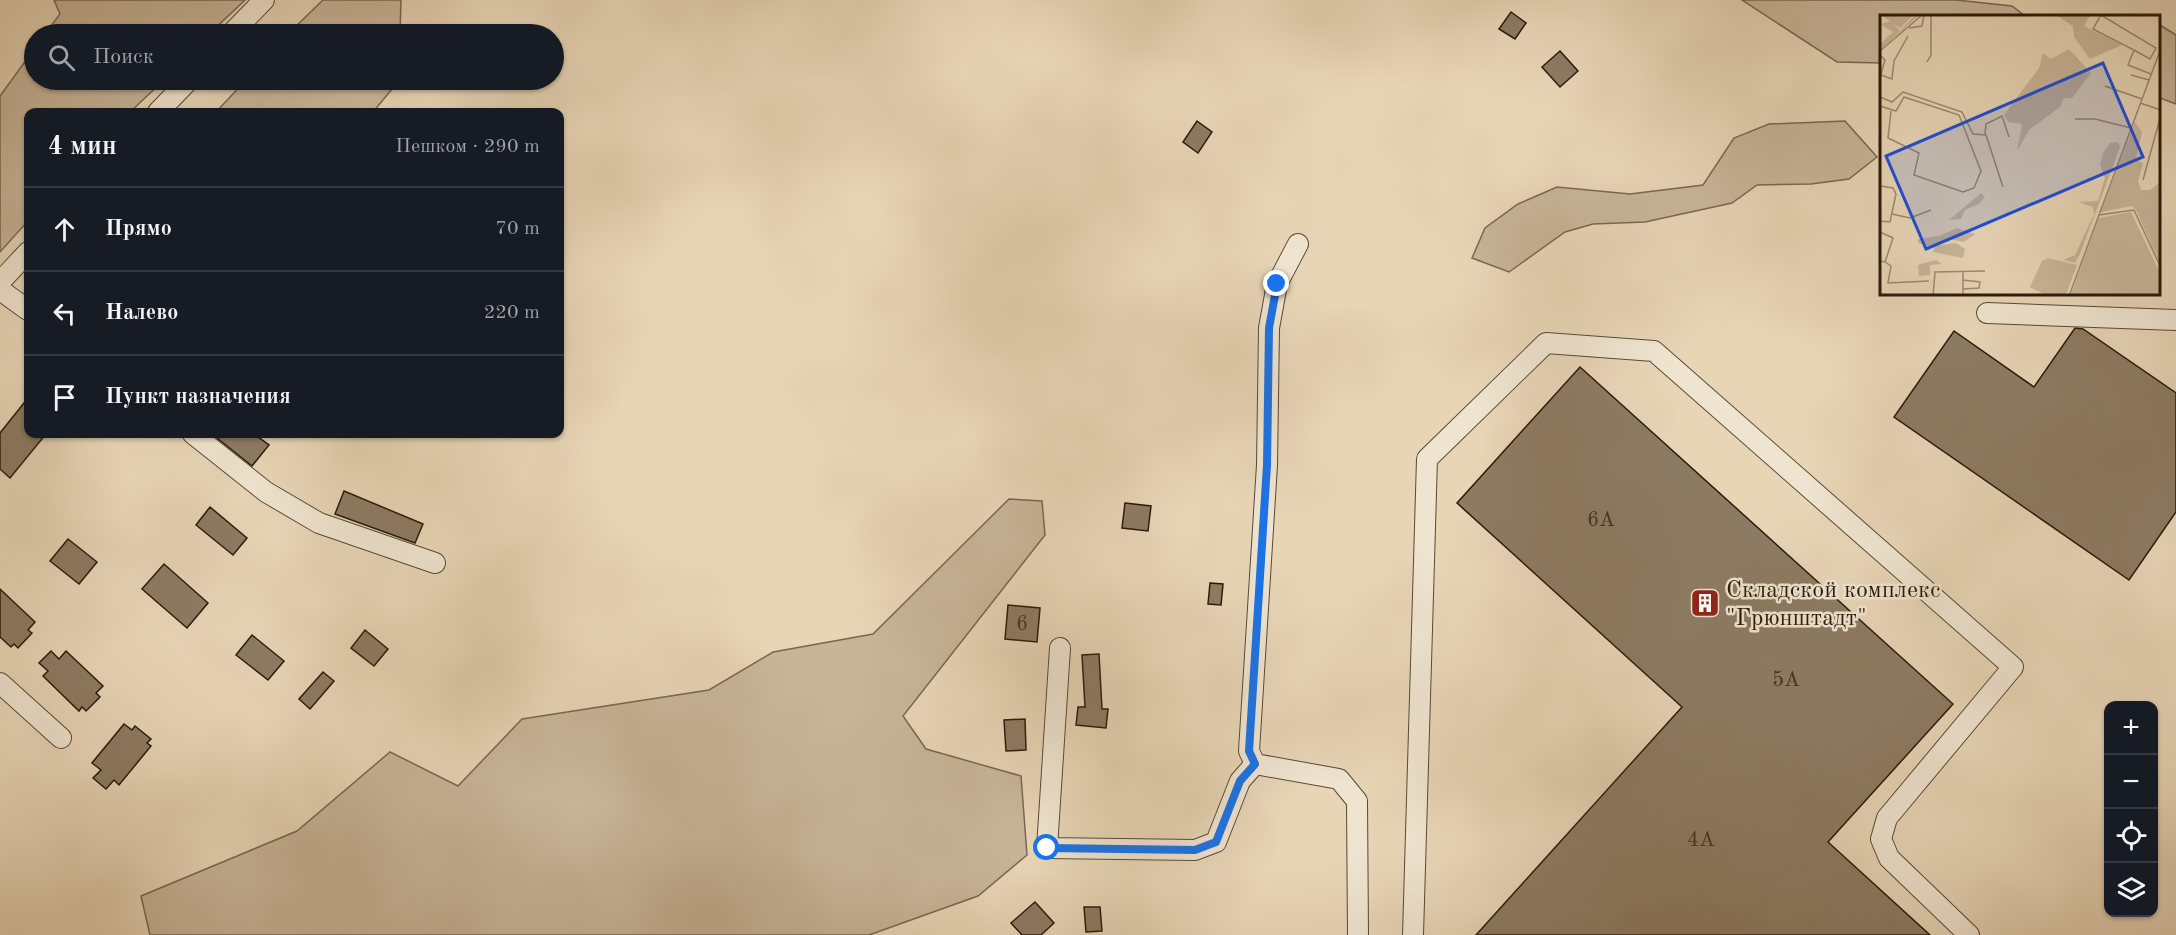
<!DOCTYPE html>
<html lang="ru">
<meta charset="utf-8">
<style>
:root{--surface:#171b24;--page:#20242c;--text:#f1f3f6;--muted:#9ea1a6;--line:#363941}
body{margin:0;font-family:"Old Standard TT",serif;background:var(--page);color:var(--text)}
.controls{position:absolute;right:18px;bottom:18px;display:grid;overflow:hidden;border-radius:12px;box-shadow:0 2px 4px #0004}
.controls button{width:54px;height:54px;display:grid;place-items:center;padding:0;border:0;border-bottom:2px solid var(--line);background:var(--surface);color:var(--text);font:30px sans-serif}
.stop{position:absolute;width:18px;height:18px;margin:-14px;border:4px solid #1a73e8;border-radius:50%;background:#fff}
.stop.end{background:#1a73e8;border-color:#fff;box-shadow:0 2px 6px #0008}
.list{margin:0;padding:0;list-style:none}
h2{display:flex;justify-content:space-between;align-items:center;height:78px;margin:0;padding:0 24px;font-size:26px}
h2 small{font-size:20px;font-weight:400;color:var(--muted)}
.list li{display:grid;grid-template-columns:39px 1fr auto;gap:18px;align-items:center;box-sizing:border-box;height:84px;padding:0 24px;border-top:2px solid var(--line)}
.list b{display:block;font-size:22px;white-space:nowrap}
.list em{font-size:20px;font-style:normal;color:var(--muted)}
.icon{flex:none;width:33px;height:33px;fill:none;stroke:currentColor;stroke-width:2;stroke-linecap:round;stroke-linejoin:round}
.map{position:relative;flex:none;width:2176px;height:935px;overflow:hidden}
.search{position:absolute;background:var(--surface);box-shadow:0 2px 4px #0004;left:24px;top:24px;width:540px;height:66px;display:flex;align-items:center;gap:15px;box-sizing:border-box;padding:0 21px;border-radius:33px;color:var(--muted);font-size:22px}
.panel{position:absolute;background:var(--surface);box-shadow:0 2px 4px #0004;left:24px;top:108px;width:540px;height:330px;border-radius:12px}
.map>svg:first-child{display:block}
.green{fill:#c7b599;stroke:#786851;stroke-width:1.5}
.building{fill:#8c7b63;stroke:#2a1a09;stroke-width:1.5}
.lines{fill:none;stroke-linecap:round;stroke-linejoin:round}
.minor-casing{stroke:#594934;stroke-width:22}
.minor{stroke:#efe4d0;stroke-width:20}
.route{stroke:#1a73e8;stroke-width:8}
.labels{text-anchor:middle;stroke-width:5;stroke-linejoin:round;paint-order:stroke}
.number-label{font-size:21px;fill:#423220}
.poi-label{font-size:24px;fill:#2a1a09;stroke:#efe4d0;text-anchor:start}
.inset-road{fill:none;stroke:#9b8a71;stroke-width:1.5}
.view{fill:#1d4ed8;fill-opacity:0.15;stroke:#1d4ed8;stroke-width:3}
.inset-edge{fill:none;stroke:#2a1a09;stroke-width:3}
</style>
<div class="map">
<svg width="2176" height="935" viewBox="0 0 2176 935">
<rect width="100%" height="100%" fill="#e7d5b6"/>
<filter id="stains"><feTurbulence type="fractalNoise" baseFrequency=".00333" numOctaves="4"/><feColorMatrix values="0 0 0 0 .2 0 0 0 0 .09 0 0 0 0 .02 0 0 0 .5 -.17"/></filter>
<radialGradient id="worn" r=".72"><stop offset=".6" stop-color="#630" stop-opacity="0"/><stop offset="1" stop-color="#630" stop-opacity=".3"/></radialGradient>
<g class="green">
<path d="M54,0H245L209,34H45L60,14Z"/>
<path d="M323,0H401L400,34H288Z"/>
<path d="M1742,0H1956L2012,6L2025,16H1882V63L1837,62Z"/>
<path d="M2160,25L2176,35V104L2160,98Z"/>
<path d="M34,49V80H164L130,112H28V221L0,252V96Z"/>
<path d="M246,80H394L393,88L373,112H216Z"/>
<path d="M1845,121L1877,157L1849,179L1811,184L1757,185L1732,203L1645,222L1593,224L1565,232L1509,272L1472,258L1485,228L1518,204L1557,187L1630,194L1703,185L1734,138L1769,124Z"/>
<path d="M1009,499L1042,501L1045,535L903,716L926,749L1021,776L1027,855L978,896L869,935H150L141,896L297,831L390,752L458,786L522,719L709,690L773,652L873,634Z"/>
</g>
<g class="building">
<path d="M1511,12L1526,23L1515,39L1499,29Z"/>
<path d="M1560,51L1578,71L1560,87L1542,67Z"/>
<path d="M1197,121L1212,132L1198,153L1183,142Z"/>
<path d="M2075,328L2083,329L2176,393V512L2129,580L1894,417L1954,331L2034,387Z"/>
<path d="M1580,367L1953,704L1828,842L1930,935H1476L1682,707L1457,503Z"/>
<path d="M28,398V434H46L10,478L0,469V433Z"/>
<path d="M212,434H254L269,445L252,466Z"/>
<path d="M344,491L423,524L415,543L335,514Z"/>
<path d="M1125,503L1151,506L1148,531L1122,528Z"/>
<path d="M210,507L247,538L233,555L196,525Z"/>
<path d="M68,539L97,562L79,584L50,561Z"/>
<path d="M164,564L208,603L187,628L142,589Z"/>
<path d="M1210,583L1223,584L1221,605L1208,604Z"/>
<path d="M0,589L35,622L28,630L32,633L18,648L14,644L11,647L0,637Z"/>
<path d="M1008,605L1040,608L1037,642L1005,639Z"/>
<path d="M365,630L388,649L374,666L351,648Z"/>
<path d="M252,635L284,661L268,680L236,655Z"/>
<path d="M51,651L59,659L66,651L103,686L96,693L100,697L86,711L82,707L79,711L43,676L48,671L39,663Z"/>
<path d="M1099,654L1102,709H1108L1106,728L1076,725L1078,707H1085L1082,655Z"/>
<path d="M323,672L334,681L310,709L299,699Z"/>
<path d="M1025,719L1026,750L1006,751L1004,720Z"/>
<path d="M124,724L132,730L135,726L151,739L147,743L151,746L119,785L114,780L106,789L93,778L101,770L92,763Z"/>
<path d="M1035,902L1054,923L1041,935H1022L1011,923Z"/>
<path d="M1084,907H1100L1102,931L1086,932Z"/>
</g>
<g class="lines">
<g class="minor-casing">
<g id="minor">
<path d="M231,34L264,0"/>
<path d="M158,112L189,80"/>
<path d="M1298,244L1277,284L1269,328L1267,465L1249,751L1255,764L1339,779L1357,801L1358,935"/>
<path d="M0,282L28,252"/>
<path d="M0,290L28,310"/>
<path d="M1987,313L2176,320"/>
<path d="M193,434L266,492L319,523L435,563"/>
<path d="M1060,648L1047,848L1195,850L1216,842L1240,781L1255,764"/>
<path d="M0,683L61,738"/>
<path d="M1413,935L1427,459L1546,343L1654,351L2013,667L1887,818L1881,839L1889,858L1969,935"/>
</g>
</g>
<use href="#minor" class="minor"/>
</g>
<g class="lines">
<path class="route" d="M1047,848L1195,850L1216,842L1240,781L1255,764L1249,751L1267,465L1269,328L1277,284"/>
</g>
<defs>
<g id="building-square" transform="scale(1.5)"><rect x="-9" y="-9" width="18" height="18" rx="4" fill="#8f2418" stroke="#efe4d0"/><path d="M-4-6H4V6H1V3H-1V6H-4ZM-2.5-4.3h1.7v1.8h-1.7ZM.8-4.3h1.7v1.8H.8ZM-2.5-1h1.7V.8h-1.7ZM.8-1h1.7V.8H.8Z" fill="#fff"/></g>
</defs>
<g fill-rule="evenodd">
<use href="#building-square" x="1705" y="603"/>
</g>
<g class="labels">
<g class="number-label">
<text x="1601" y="526">6А</text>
<text x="1022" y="630">6</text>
<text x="1786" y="686">5А</text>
<text x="1701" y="846">4А</text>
</g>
<g class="poi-label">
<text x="1726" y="597">Складской комплекс<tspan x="1726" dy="28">"Грюнштадт"</tspan></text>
</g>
</g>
<g transform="translate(1880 15)">
<rect width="280" height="280" fill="#e7d5b6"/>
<path d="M1,0H33L20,13ZM35,0H39L0,35V29L13,17L0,9L11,6L20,16ZM176,0H210L204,11L242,30L210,44L194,22L193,11ZM189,34L211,58L192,83H184L180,92L149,115L137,136L142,109L128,107L124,100L159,53L163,38L171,44ZM255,107L262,117L256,143L263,149L258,166L261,175H270L280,167V248L256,195L252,191L221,197ZM238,127L240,132L200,239L195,248L183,245L195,240L214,199L213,192L199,187L218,186L225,163L220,150L223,138L230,128ZM101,178L105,182L99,189L85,195L81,204L69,205ZM251,197L280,258V280L190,281L219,203ZM77,213L95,219L84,227L69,224L47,231L38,228V224L59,221ZM76,228L85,234L83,243L53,237L55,231ZM168,243L197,250L186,280H165L150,272L162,246ZM56,245L62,249L50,250V260L39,261L38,250Z" fill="#c7b599"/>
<path class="inset-road" d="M29,13L42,11L44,0M254,35L270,44L276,33L221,0L213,14L254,35L248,50L271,59M0,36L42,0M0,40L5,45L0,63M47,47L51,40V0M1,60L12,64L14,46L28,21M251,60L269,65M225,71L262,84M0,82L12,87L23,77L82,97L93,119L106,120L123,172M260,88L281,95M0,91L16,96L24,82L79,100L101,156L94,173L83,177L34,160L39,138L8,123L11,96M195,104H215L251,113M105,119L106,109L122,101L129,122M263,165L281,100M0,171L13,173L16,179L10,207L0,206M12,199L30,203L51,195M219,200L254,195L281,253M0,217L13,223L5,247L0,246M5,247L11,251L8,268L49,266M83,257V281M83,265L100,267L99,273L83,274M53,281L55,257L105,256M189,281L281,33"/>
<path class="view" d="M223,48L263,142L46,234L6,141Z"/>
<rect width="280" height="280" class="inset-edge"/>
</g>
<rect width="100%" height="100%" filter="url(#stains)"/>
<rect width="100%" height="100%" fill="url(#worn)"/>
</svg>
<div class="controls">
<button>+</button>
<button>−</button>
<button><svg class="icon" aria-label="locate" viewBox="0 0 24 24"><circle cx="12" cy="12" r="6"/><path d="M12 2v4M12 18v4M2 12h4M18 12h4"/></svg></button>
<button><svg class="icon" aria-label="layers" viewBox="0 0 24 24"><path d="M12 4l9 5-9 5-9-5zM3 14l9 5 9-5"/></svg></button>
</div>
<div class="stop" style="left:1047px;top:848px"></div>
<div class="stop end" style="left:1277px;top:284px"></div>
<div class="search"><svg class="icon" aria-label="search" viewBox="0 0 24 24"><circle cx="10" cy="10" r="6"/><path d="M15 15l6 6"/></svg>Поиск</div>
<section class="panel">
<h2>4 мин<small>Пешком · 290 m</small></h2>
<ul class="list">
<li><svg class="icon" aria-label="ahead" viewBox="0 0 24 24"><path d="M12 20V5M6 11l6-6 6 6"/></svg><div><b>Прямо</b></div><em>70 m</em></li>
<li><svg class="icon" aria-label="left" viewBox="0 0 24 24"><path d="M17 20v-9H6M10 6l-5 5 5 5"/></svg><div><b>Налево</b></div><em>220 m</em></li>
<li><svg class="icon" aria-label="arrive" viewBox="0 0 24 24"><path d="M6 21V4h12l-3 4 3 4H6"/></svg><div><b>Пункт назначения</b></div></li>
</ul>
</section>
</div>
